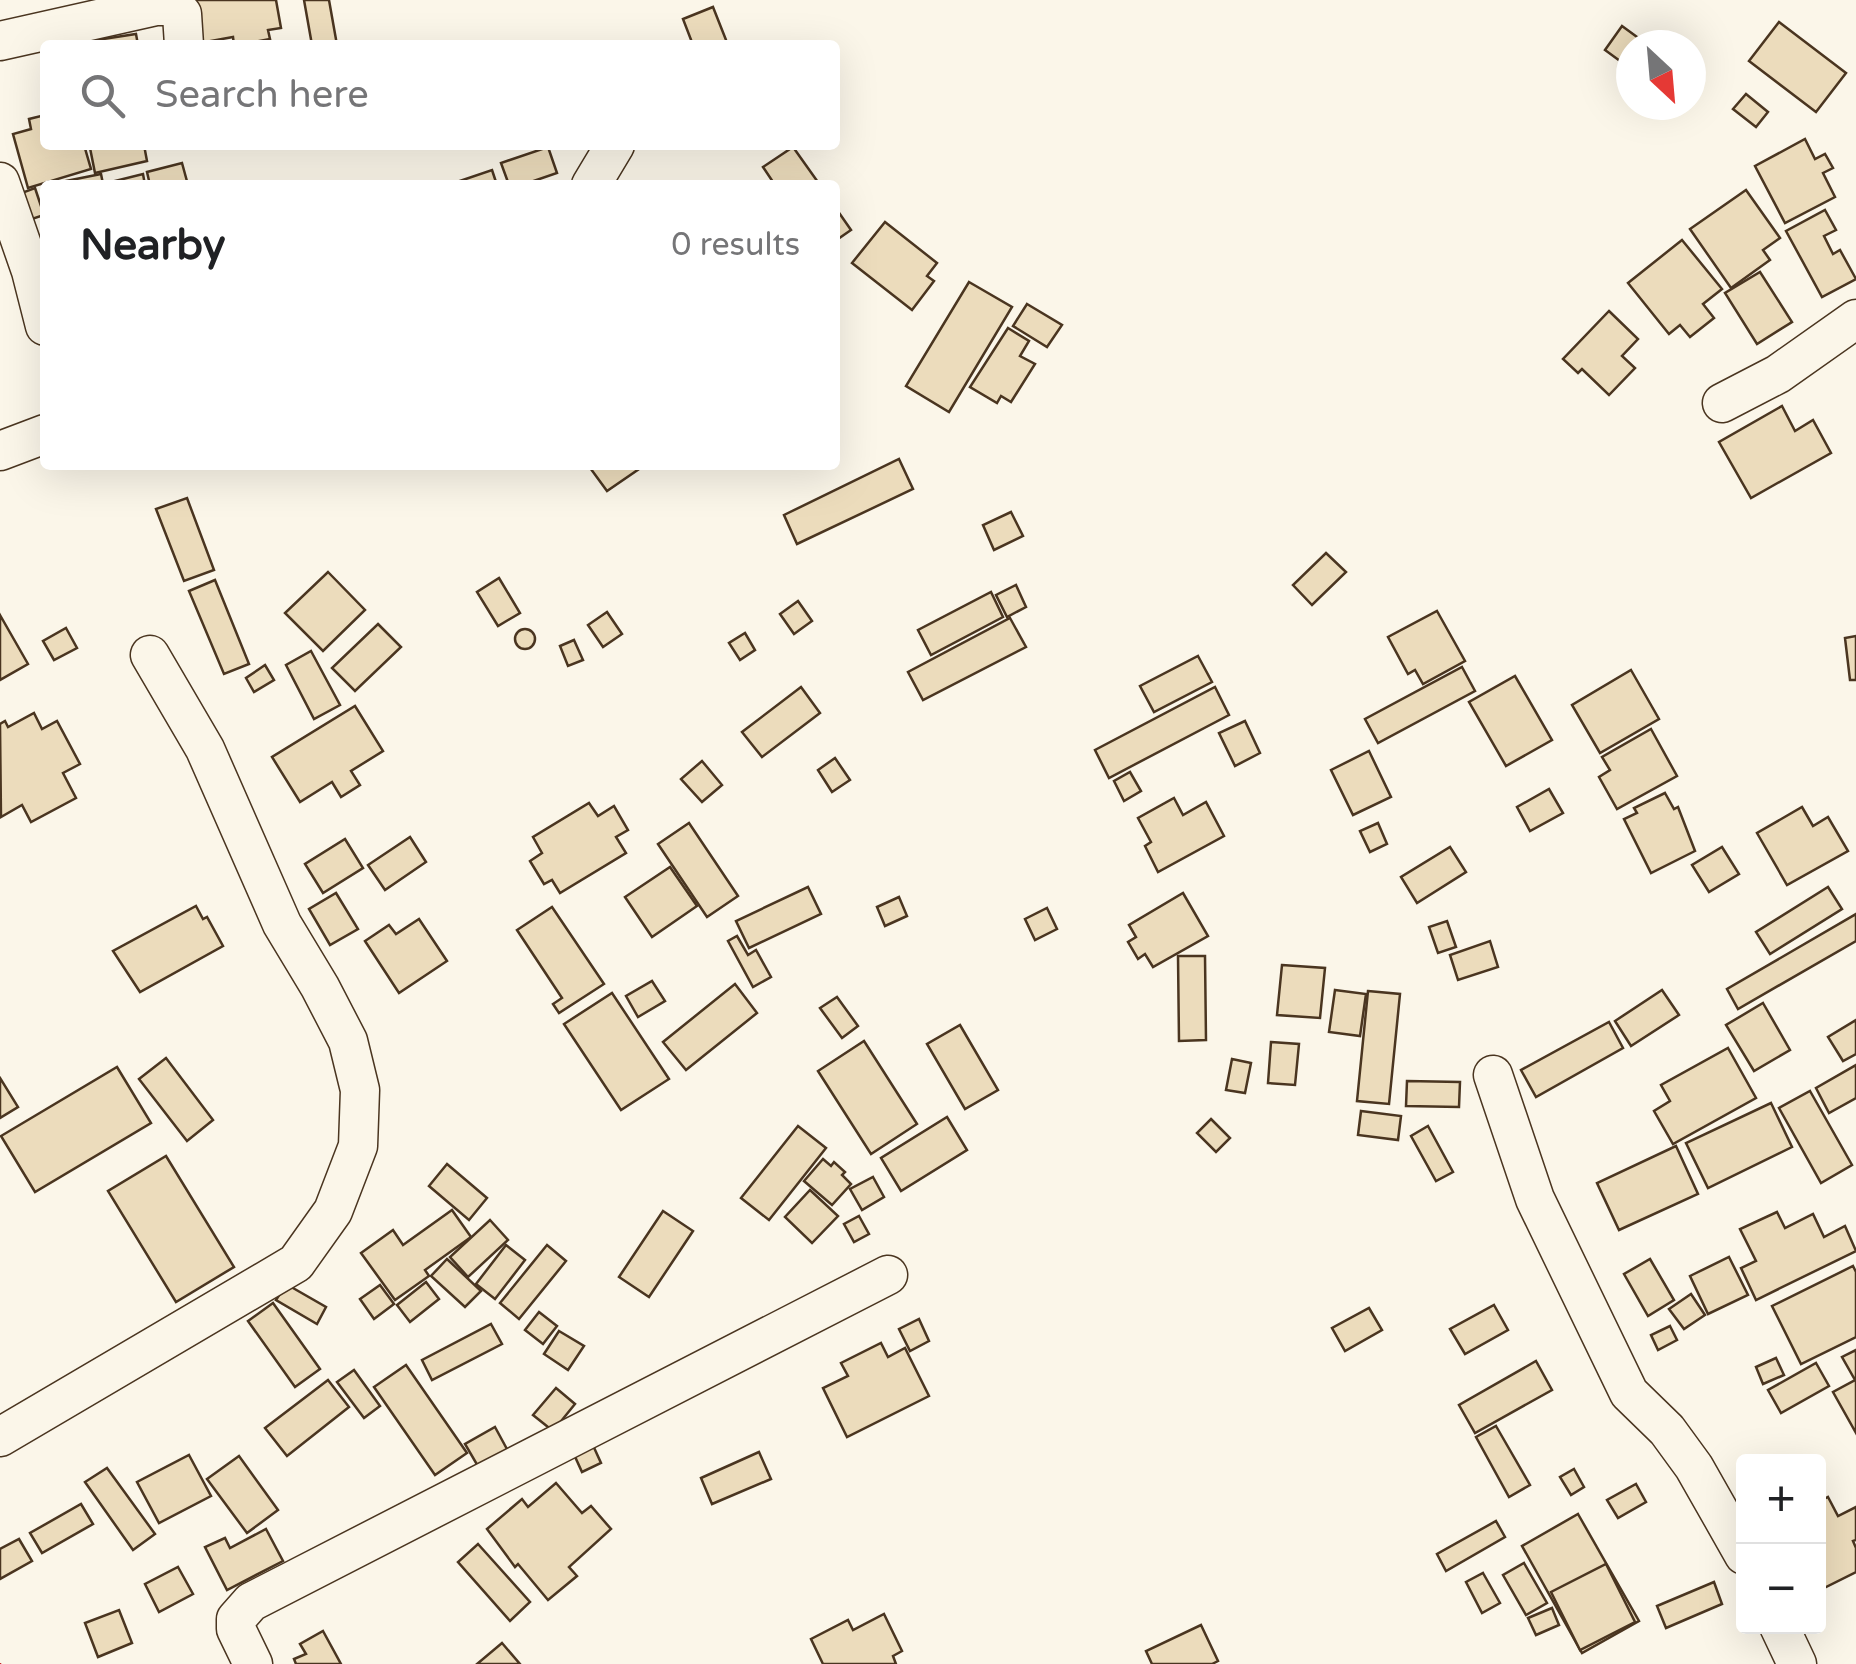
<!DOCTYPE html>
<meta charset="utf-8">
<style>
:root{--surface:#fff;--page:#f6f6f6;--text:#202124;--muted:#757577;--line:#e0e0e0}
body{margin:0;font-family:"Varela Round",sans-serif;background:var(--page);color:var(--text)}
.controls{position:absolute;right:30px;bottom:30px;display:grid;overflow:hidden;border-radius:10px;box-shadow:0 10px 40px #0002}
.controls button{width:90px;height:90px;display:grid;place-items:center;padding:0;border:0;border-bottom:2px solid var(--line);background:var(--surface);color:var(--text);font:50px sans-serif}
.compass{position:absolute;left:1616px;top:30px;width:90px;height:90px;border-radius:50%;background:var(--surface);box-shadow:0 10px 40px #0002;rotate:154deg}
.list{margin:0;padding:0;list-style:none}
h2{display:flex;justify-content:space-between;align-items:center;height:130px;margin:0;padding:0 40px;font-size:42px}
h2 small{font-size:32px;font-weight:400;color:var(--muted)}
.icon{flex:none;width:55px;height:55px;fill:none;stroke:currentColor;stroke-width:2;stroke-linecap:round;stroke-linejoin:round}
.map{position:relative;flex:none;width:1856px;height:1664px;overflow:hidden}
.search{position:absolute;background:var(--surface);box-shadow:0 10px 40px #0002;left:40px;top:40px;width:800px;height:110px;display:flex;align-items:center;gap:25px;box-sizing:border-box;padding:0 35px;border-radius:10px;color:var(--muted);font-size:38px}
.panel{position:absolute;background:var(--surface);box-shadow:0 10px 40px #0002;left:40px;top:180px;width:800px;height:290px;border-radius:10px}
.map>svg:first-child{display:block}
.building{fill:#ecdcbc;stroke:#4a3520;stroke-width:2.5}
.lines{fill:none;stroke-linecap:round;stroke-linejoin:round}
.minor-casing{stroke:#4a3520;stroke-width:41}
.minor{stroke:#fbf6e9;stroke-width:38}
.power{stroke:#c62828;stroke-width:2.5;stroke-dasharray:35 8 5 8;stroke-linecap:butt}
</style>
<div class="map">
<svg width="1856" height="1664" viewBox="0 0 1856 1664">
<rect width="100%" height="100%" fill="#fbf6e9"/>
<g class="building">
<path d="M192,0H276L281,28L268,30L270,39L239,45H234L233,37L200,43Z"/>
<path d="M304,0H329L337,45H312Z"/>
<path d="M713,7L728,45H693L683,19Z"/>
<path d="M1779,22L1846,73L1816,112L1749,61Z"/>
<path d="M1622,26L1648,45H1631V69L1605,50Z"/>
<path d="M136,34L138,45H77V43Z"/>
<path d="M1746,94L1768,112L1756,127L1733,109Z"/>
<path d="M45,115V145H84L91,169L28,188L13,134L31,129L29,119Z"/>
<path d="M1805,139L1815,159L1825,154L1833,168L1823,173L1835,197L1785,223L1755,166Z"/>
<path d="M104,145H144L147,161L95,173L90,148Z"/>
<path d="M548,147L557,173L522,185H509L501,163Z"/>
<path d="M793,147L820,185H775L763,167Z"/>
<path d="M182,163L188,185H150L147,172Z"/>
<path d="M492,170L497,185H448Z"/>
<path d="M101,174L103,184L143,174L145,185H67L66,181Z"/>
<path d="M35,188L44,215L17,224L8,198Z"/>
<path d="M1746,190L1780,238L1763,250L1770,260L1731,288L1690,229Z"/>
<path d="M835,207L851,230L835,241Z"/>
<path d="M1825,210L1836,230L1824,236L1833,254L1840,250L1856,279L1822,297L1786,231Z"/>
<path d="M885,222L937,263L927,276L934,281L912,310L852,263Z"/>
<path d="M1682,240L1722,289L1703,304L1714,318L1690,337L1680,325L1669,334L1628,283Z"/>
<path d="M1760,272L1792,322L1757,344L1725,293Z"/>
<path d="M969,282L1012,307L949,412L906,386Z"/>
<path d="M1027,304L1062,325L1047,347L1013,326Z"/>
<path d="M1609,311L1638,339L1622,356L1635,368L1609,395L1582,369L1578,373L1563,359Z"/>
<path d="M1008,328L1029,341L1020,356L1035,364L1011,402L1001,396L997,403L970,387Z"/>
<path d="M1782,406L1795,431L1813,420L1831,453L1751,498L1719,442Z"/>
<path d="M899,459L913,489L797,544L784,515Z"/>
<path d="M588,465H637L639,469L607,491Z"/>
<path d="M187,498L214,570L184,581L156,509Z"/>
<path d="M1011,512L1023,536L994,550L983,525Z"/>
<path d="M1326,553L1346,572L1312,605L1293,585Z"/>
<path d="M328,572L365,610L323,651L285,613Z"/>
<path d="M499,578L520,613L498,626L477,592Z"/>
<path d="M215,580L249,664L224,674L189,591Z"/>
<path d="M1016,585L1026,607L1007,617L996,595Z"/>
<path d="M991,592L1003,617L931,655L918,630Z"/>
<path d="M798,601L812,621L794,634L780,614Z"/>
<path d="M1437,611L1465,661L1423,684L1415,670L1408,674L1388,637Z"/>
<path d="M607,612L622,634L603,647L588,625Z"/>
<path d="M0,615L28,664L0,680Z"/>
<path d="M1010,618L1026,647L923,700L908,672Z"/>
<path d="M378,624L401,647L355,691L332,668Z"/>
<path d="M66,628L77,648L54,660L43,641Z"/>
<circle cx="525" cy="639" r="10"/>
<path d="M745,633L755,650L740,660L729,643Z"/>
<path d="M1856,636V680H1850L1845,638Z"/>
<path d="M574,640L583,660L568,666L560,646Z"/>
<path d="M311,651L340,705L314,719L286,665Z"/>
<path d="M1198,656L1212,682L1154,712L1140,686Z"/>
<path d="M265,665L274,680L254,692L246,678Z"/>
<path d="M1462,667L1475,691L1378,743L1365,719Z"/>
<path d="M1631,670L1659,719L1600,753L1572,705Z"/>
<path d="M1515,676L1552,740L1506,766L1469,702Z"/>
<path d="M801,687L820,713L762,757L742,732Z"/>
<path d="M1215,687L1229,715L1109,778L1095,750Z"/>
<path d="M355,706L383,751L351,771L360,785L341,797L332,782L300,802L272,757Z"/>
<path d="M34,713L42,729L57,721L80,764L63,773L76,798L31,822L22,805L1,817L0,724L5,721L8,727Z"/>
<path d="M1245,721L1260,753L1235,766L1219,733Z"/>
<path d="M1651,729L1677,776L1617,809L1599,777L1610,770L1602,757Z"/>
<path d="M1369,751L1391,797L1353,815L1331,770Z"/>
<path d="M835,758L850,780L832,792L818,770Z"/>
<path d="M702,761L722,785L702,802L681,779Z"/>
<path d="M1130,772L1141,791L1124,801L1114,781Z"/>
<path d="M1549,789L1563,813L1530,831L1517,807Z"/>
<path d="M1665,793L1674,809L1678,807L1695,851L1651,873L1624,819L1637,813L1634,808Z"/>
<path d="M1174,798L1183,815L1206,802L1224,836L1158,872L1145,846L1151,842L1138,818Z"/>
<path d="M589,803L598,816L614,806L628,830L616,837L626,853L560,893L552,880L544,884L530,861L542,853L533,837Z"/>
<path d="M1802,807L1813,826L1828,817L1848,851L1787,885L1757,833Z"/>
<path d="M689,823L738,896L707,917L658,844Z"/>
<path d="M1378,823L1387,844L1370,852L1360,831Z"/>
<path d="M410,837L426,862L385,890L368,865Z"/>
<path d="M345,839L363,868L323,893L305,864Z"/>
<path d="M1450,847L1466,872L1417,903L1401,877Z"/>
<path d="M1722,847L1739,874L1709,892L1692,865Z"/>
<path d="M670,867L697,906L652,937L625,897Z"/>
<path d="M808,887L821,914L749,948L736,921Z"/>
<path d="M1828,887L1842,909L1770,954L1756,932Z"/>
<path d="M336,893L358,929L330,945L309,909Z"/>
<path d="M1183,893L1208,936L1153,967L1145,954L1138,959L1128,942L1136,937L1129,925Z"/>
<path d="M899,897L907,916L885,926L877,907Z"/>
<path d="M196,906L203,919L207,917L223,946L140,992L113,951Z"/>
<path d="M552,907L604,984L559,1013L553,1004L562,998L517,930Z"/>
<path d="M1047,908L1057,929L1035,940L1025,919Z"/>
<path d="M1856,914V941L1738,1009L1727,989Z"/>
<path d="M419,919L447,961L399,993L365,941L389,925L396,934Z"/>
<path d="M1447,921L1456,947L1438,953L1429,927Z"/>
<path d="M737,936L748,955L756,950L771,977L753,987L728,941Z"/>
<path d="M1490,941L1498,967L1458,980L1450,955Z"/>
<path d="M1178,956H1205L1206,1040L1179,1041Z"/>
<path d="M1282,965L1325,968L1320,1018L1277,1015Z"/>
<path d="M652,981L665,1001L638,1017L626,996Z"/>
<path d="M735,984L757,1013L686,1070L663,1042Z"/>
<path d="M1335,990L1366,994L1360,1036L1329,1032Z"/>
<path d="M1662,990L1679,1015L1631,1046L1615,1021Z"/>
<path d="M1368,991L1400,994L1389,1104L1357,1101Z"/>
<path d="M612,993L669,1079L621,1110L564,1024Z"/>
<path d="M837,997L858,1026L842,1038L820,1008Z"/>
<path d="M1763,1003L1790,1050L1754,1071L1726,1025Z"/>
<path d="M1856,1020V1054L1843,1061L1828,1037Z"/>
<path d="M1609,1022L1623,1048L1536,1097L1521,1070Z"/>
<path d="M960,1025L998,1090L965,1109L927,1044Z"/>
<path d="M864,1041L917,1124L871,1154L818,1071Z"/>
<path d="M1271,1042L1299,1044L1295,1085L1268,1083Z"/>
<path d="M1728,1048L1756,1098L1673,1144L1654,1111L1670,1101L1661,1085Z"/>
<path d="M166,1058L213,1120L187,1141L139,1079Z"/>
<path d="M1232,1059L1251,1063L1245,1093L1226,1090Z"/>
<path d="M1856,1065V1098L1829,1113L1816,1088Z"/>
<path d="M117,1067L151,1123L35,1192L1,1136Z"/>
<path d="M0,1078L18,1107L0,1118Z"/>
<path d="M1407,1081L1460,1082L1459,1107L1406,1106Z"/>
<path d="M1810,1091L1852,1165L1821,1183L1779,1108Z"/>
<path d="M1771,1103L1792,1147L1708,1188L1686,1143Z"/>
<path d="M1361,1111L1401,1116L1398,1140L1358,1135Z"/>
<path d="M947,1117L967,1150L901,1191L881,1158Z"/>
<path d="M1211,1119L1230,1138L1216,1152L1197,1133Z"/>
<path d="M798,1126L826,1148L769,1220L741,1198Z"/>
<path d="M1428,1126L1453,1172L1436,1181L1411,1136Z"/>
<path d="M1676,1146L1698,1194L1619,1230L1597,1183Z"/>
<path d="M166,1156L234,1267L176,1302L108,1191Z"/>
<path d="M823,1159L831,1166L834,1162L845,1172L842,1175L851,1184L832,1205L804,1181Z"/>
<path d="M447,1164L487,1198L469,1220L429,1186Z"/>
<path d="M873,1177L884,1197L862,1210L850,1189Z"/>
<path d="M810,1190L838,1216L812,1243L785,1217Z"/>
<path d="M452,1210L471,1237L425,1270L429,1276L395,1300L361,1253L393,1230L403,1245Z"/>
<path d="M663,1211L693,1231L649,1297L619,1277Z"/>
<path d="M1777,1212L1785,1228L1813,1214L1824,1237L1845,1226L1856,1251L1756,1300L1741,1268L1756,1261L1740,1229Z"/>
<path d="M859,1216L869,1234L854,1242L844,1224Z"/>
<path d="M490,1220L508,1240L468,1277L450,1257Z"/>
<path d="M506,1245L525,1260L495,1299L476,1284Z"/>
<path d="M547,1245L566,1261L519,1319L500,1303Z"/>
<path d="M1729,1257L1748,1295L1708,1314L1690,1276Z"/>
<path d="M447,1259L481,1291L465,1307L431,1276Z"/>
<path d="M1650,1259L1674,1300L1648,1316L1624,1274Z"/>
<path d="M1853,1266L1856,1272V1337L1801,1364L1772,1306Z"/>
<path d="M426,1282L439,1299L410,1322L397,1305Z"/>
<path d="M286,1284L326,1307L317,1324L276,1300Z"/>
<path d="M380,1285L394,1304L374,1319L360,1299Z"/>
<path d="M1691,1294L1705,1315L1684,1329L1669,1309Z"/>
<path d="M273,1303L320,1369L295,1387L248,1321Z"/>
<path d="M1494,1305L1508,1330L1465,1354L1450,1329Z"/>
<path d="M1369,1308L1382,1330L1345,1351L1332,1328Z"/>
<path d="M539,1312L557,1326L543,1344L525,1330Z"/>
<path d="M919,1319L929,1341L910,1351L899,1329Z"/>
<path d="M491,1324L502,1344L432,1380L422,1360Z"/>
<path d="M1670,1326L1677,1340L1658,1350L1651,1335Z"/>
<path d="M559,1331L584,1346L568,1370L544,1354Z"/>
<path d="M881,1343L888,1357L905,1348L929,1396L847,1437L823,1388L848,1376L841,1363Z"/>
<path d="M1856,1350V1433L1833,1392L1855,1380L1842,1357Z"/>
<path d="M1776,1358L1784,1375L1763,1384L1756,1367Z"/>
<path d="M1536,1361L1552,1390L1475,1433L1459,1405Z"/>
<path d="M1816,1363L1829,1386L1781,1413L1768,1390Z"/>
<path d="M406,1365L467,1453L435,1475L374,1387Z"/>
<path d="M354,1370L380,1406L364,1418L337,1382Z"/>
<path d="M328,1380L349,1407L287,1456L265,1428Z"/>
<path d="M556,1388L575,1404L553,1431L533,1415Z"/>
<path d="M1496,1426L1530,1485L1509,1497L1476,1437Z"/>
<path d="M495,1427L508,1451L479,1468L465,1444Z"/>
<path d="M591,1441L601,1463L582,1472L572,1450Z"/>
<path d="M759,1452L771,1479L712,1504L701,1478Z"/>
<path d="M189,1455L211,1496L159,1523L137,1482Z"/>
<path d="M239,1456L278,1510L247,1533L207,1479Z"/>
<path d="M107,1468L155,1534L133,1550L85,1482Z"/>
<path d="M1574,1469L1584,1487L1571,1495L1560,1477Z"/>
<path d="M556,1483L582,1513L591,1506L611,1529L569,1567L577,1576L548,1600L518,1564L515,1567L487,1529L522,1499L528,1507Z"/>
<path d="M1636,1484L1646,1502L1618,1518L1607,1500Z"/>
<path d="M1828,1497L1838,1516L1856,1507V1540L1853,1541L1856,1548V1572L1818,1591V1502Z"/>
<path d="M81,1504L93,1524L42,1553L30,1533Z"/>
<path d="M1578,1514L1639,1621L1582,1653L1522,1546Z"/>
<path d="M1496,1521L1505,1537L1446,1571L1437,1554Z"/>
<path d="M266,1529L283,1561L227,1590L205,1547L225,1538L230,1548Z"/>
<path d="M19,1539L32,1561L0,1579V1549Z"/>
<path d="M478,1544L530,1602L510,1621L458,1562Z"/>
<path d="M1524,1563L1547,1603L1526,1615L1503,1575Z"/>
<path d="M1606,1564L1635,1622L1580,1650L1551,1592Z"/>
<path d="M178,1567L193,1594L159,1612L145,1584Z"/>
<path d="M1483,1573L1500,1603L1482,1613L1466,1582Z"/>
<path d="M1714,1582L1722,1604L1666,1628L1657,1606Z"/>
<path d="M1552,1608L1559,1625L1536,1635L1528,1618Z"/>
<path d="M119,1610L132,1643L98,1657L85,1623Z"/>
<path d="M884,1614L902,1651L893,1656L896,1664H823L811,1639L848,1620L853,1630Z"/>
<path d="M1201,1625L1218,1661L1212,1664H1152L1146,1651Z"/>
<path d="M323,1631L341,1664H296L294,1659L306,1654L300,1644Z"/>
<path d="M502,1643L520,1664H477Z"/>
</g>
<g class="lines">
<g class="minor-casing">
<g id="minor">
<path d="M0,41L156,6H175L182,14L184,45"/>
<path d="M0,182L31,271L45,326"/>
<path d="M591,185L615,145"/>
<path d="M1722,403L1778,374L1856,319"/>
<path d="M0,451L45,434"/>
<path d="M1493,1075L1535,1199L1629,1393L1667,1430L1694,1467L1744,1555"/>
<path d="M0,1437L296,1263L333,1211L358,1146L360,1090L348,1041L320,987L282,924L205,749L150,655"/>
<path d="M1779,1626L1797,1664"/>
<path d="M253,1664L236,1629V1619L251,1602L888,1275"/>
</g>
</g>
<use href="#minor" class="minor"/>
<path class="power" d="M0,1663V1664"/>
</g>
</svg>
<div class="controls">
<button>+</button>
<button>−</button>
</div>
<svg class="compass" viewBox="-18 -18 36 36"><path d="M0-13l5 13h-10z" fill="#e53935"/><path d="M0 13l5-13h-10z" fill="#757577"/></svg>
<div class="search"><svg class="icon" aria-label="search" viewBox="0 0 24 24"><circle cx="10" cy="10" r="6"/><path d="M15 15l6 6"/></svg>Search here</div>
<section class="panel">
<h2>Nearby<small>0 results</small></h2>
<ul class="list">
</ul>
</section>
</div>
